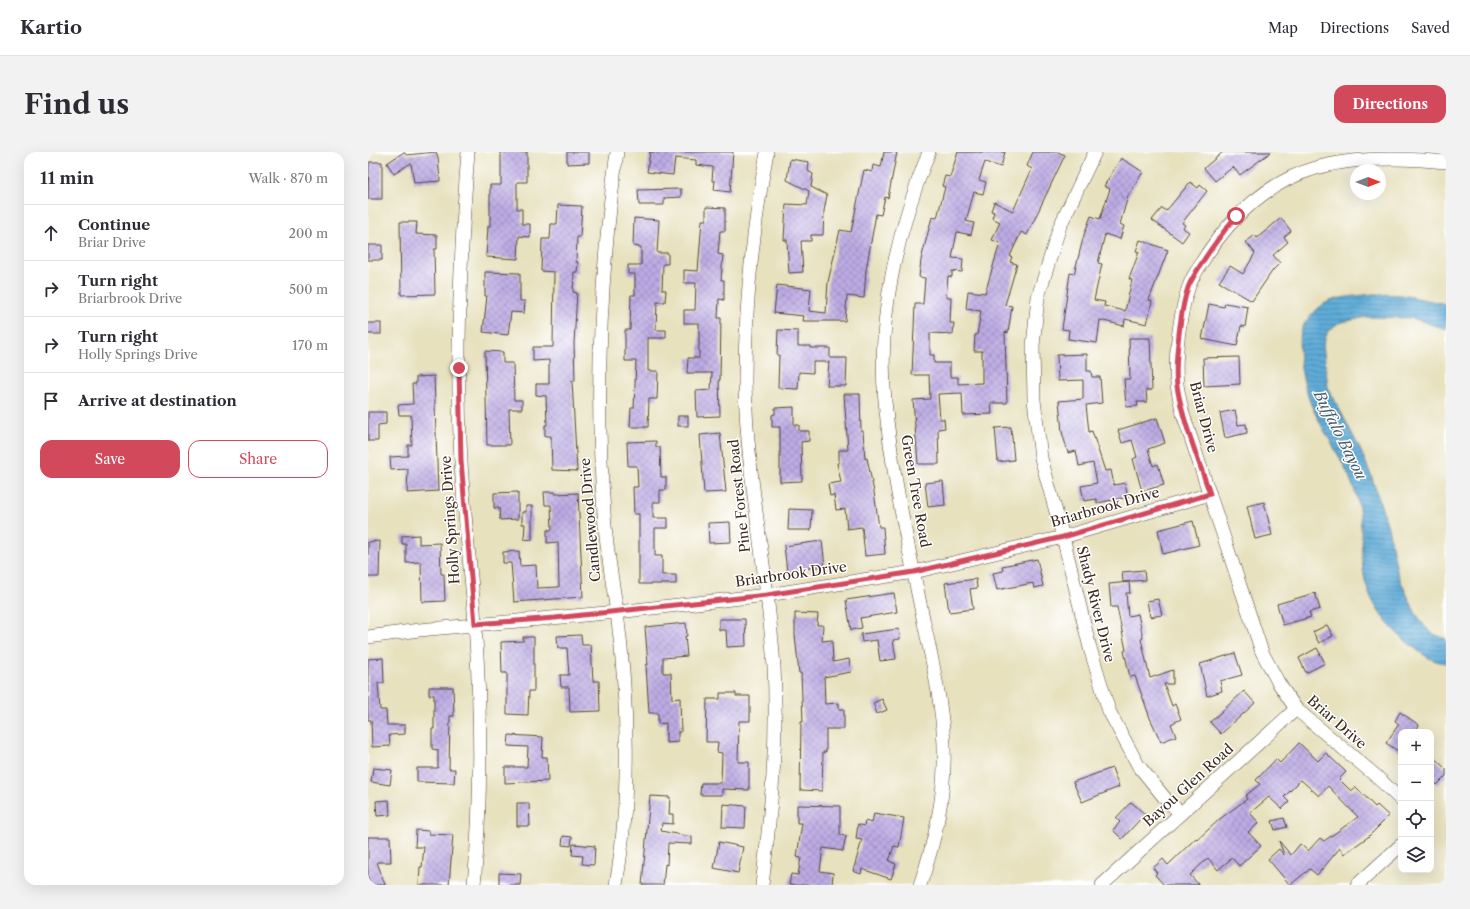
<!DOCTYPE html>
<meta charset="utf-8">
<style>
:root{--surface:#fff;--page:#f2f2f3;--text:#2b2b33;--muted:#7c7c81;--line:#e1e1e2;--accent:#d1495b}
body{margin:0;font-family:"Libre Caslon Text",serif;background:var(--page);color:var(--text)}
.controls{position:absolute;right:12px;bottom:12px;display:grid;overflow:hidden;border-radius:8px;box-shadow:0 4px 16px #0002}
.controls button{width:36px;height:36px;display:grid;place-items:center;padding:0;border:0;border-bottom:1px solid var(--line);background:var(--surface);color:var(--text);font:20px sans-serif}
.compass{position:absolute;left:982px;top:12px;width:36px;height:36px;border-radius:50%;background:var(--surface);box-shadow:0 4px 16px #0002;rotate:90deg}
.stop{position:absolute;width:12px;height:12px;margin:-9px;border:3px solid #d1495b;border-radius:50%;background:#fff}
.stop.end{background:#d1495b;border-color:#fff;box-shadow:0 1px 4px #0008}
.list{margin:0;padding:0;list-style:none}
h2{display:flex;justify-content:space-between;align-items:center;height:52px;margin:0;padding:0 16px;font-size:17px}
h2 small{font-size:13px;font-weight:400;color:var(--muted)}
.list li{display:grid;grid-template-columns:26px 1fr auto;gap:12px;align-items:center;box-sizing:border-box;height:56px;padding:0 16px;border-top:1px solid var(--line)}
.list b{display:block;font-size:15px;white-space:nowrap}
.list p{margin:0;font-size:13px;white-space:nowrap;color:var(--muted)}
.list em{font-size:13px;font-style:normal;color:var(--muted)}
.actions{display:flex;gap:8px;padding:12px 16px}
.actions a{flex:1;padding:9px 0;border:1px solid var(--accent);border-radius:12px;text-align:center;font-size:14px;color:var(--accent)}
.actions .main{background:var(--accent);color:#fff}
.icon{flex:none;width:22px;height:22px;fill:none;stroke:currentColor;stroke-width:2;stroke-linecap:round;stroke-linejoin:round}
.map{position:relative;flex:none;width:1078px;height:733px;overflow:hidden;border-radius:12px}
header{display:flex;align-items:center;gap:24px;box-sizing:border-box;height:56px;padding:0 20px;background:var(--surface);border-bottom:1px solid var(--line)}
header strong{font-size:19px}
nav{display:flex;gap:22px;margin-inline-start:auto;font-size:14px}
.intro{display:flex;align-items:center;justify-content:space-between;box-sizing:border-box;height:96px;padding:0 24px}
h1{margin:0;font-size:28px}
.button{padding:10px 18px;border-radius:12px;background:var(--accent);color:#fff;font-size:14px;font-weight:700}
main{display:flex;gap:24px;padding:0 24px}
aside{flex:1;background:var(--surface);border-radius:12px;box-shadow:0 4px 16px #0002}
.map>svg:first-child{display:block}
.water{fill:url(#water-rules);stroke:#4d6b7b}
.building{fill:url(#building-cross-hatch)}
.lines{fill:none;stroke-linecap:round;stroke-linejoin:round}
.minor-casing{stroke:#554536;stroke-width:14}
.minor{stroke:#fff;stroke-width:13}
.route{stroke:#d1495b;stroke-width:5}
.labels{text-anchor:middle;stroke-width:3;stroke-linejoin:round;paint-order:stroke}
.street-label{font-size:14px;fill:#3b2a1e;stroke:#fff}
.water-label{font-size:15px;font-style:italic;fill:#495e68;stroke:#fff}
</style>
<header>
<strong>Kartio</strong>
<nav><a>Map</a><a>Directions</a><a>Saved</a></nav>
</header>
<div class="intro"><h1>Find us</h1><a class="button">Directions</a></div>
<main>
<aside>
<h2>11 min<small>Walk · 870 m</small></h2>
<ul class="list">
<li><svg class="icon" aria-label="ahead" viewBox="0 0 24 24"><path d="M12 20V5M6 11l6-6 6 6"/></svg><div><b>Continue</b><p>Briar Drive</p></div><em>200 m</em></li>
<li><svg class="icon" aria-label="right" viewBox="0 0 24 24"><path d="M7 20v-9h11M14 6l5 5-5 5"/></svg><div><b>Turn right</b><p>Briarbrook Drive</p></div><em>500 m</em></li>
<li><svg class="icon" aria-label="right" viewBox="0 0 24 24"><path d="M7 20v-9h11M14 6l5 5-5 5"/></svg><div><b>Turn right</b><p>Holly Springs Drive</p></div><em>170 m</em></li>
<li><svg class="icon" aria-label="arrive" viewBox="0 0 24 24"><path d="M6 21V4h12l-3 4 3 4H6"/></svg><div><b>Arrive at destination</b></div></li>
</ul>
<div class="actions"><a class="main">Save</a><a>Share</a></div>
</aside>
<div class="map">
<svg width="1078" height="733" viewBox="0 0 1078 733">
<defs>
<pattern id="water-rules" width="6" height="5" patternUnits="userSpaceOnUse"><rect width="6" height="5" fill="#5facd8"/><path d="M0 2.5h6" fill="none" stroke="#508caf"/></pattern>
<pattern id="building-cross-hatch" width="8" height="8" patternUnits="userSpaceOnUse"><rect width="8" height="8" fill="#bcabe4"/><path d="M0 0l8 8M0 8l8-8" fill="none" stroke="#9a8bb8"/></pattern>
</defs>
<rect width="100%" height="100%" fill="#fff"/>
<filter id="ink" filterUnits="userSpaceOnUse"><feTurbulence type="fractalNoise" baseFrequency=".025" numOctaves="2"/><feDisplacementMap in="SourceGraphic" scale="8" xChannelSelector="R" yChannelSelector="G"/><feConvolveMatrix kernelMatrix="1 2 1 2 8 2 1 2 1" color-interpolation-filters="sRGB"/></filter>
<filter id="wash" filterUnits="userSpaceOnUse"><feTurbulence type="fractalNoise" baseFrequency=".012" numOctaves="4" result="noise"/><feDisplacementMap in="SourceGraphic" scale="16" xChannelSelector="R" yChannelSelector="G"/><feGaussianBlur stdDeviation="0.9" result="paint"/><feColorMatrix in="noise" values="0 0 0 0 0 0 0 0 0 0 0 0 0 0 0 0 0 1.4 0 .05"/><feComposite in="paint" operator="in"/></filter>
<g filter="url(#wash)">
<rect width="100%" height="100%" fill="#e7e1be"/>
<path class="water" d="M1006,142L1034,143L1078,152V177L1044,166L998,165L970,171L959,181L955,192L960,235L992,297L1003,323L1020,375L1030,423L1047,460L1057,475L1065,482L1078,487V511C1062,510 1052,500 1039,490C1016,471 999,448 995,417C992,389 996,361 985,334C975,308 958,284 946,259C936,239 924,191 937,171C941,165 950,156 956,152C968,144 993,144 1006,142Z"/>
<g id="blocks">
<g class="building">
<path d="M36,0L38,3L68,0L70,5L72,29L46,31L43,11L26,22L19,11Z"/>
<path d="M133,0H159V30H149V57H154V72H162V85L151,84L150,107L118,105L120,74H122V33H133Z"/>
<path d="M199,0H221V11L199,12Z"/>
<path d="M282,0H365L362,40L346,38L347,29H344L345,15L328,13V8L307,6L305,23L279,20Z"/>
<path d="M516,0H529L520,46L517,45L513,63L508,62L498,118L496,146L479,144L477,169H435L436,164L406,161L409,133L443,137L441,159L458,161L460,130L472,78L483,80L496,18L504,20L505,13L513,15Z"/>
<path d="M590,0H637L633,15L617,10L611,28L618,30L615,42L606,40L598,69L606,71L603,83L589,80L584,106L595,107L594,120L584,119V125L580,124L578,145H583L582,171H586L585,182L562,181V203H566V211H582V225H590V232L614,231V199H606L607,183H609L613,159L598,157L600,139L617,141L632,91L624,88L632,70L624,66L626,60L623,59L626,50L645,59L664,17L659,14L665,0H690L697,3L659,83L653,80L642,104L644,105L642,110L649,112L637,153L644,154L640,181L637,180L639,251H623L624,262L595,263L594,241L570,242L572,267H576L577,276L570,277L571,312H550L545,248L562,247L561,223H544L547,152H555L557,126L551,125L553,108L564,65L569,66L577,35L574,34L577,24L582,25Z"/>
<path d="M855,0H903L872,23L865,15L847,29L836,16Z"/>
<path d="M753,6L775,20L760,44L752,72L756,74L752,87L737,82L730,111L734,112L726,148L737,150L736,154L757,159L764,128L761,127L771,100L768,99L772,88L800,98L781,148L784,149L779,172L757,167L756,174L732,168L729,191L700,187L701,178L694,177L702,121L706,122L716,83L723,64L732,67L742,37L736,34Z"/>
<path d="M422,7L441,10L440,19L445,22L443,35L459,43L456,59L455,83H443V89H433L435,120L421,121L419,88H416L418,52L439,53L441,39L419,28Z"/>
<path d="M1,10H14V47H0Z"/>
<path d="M822,30L830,36L832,33L839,39L814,71L817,73L815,76L821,80L814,90L784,68L794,56L798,59Z"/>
<path d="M313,37V45L296,46V53H271L270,38Z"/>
<path d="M190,53L214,54L212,85H209L208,110H210L209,120H206L205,140L209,141L206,191L207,229H204L209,319L184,318L183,284H177V273H179L178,244L168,243V232H181V208L165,209V195H185L186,120L173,119L174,87H182L183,72H189Z"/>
<path d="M338,55L357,56V79H352L350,102L355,103L353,128H356V148L351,147L350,166H353L352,228L351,227L352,264L329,265L328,239L343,238L344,221H319L320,206H331V171H316V158H327L328,131H316V118L330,119L334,68H338Z"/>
<path d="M266,66L291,68L289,101H300V112H295L294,138H298L297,150H289L288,178H298V186H280V219H290L289,247H281L280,275H262L263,256H266L268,209H257V178H262L263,143H267V122H260V113H273V95L265,94Z"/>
<path d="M913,66L923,79L916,85L920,90L905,103L912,111L905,118L884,149L851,130L862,114L875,122L887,101L878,90L887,83L889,86Z"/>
<path d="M32,70H49L48,82L69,83V97H66L67,142L33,143Z"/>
<rect x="0" y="93" width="14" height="15"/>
<path d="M117,120L152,121V149H157L156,161L143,160L140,183L115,180L119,144H117Z"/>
<path d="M857,151L880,155L877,175L873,174L869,194L834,187L841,152L856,155Z"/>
<rect x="0" y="171" width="13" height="11"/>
<path d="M410,178L430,179V194H442V196H462V206H479L478,234H459L461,210H445V221L431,220L430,237L410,236L411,203H409Z"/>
<path d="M761,186H782L784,238H778L779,250H769L770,254L758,255L756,227H762Z"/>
<path d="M117,199L135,200V211H145L146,248H154V257H141L142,293H119Z"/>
<path d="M719,202V219H723L724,225H732L734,251L718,253L721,280L724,279L737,319L743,318L746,333L757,331L760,345L729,351V347L716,349L713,334L729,331L725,311L711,314L708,299L700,301L694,280L691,249L715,247V228L690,229L689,203Z"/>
<path d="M871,205L872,232L836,234L835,206Z"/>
<path d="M66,224L70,339L39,341L40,317L23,318L22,305L40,304V293H44L43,263H31L30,253L45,252L44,232H48V225Z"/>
<path d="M476,242H492L493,279H495L497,307L499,306L506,340L511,375H515L517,402L497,404L494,375L479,377L477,357L468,358L466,343L462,344L460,332L473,330L469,311H471V298H480Z"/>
<path d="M426,255V273H431V279H441V289L433,290L434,329L412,330V275H404V263L407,262V256Z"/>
<path d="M867,258L870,273L878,272L879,281L857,286L852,261Z"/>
<path d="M0,260H18V272L10,273V289H0Z"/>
<rect x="310" y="264" width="10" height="10"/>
<path d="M789,266L797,291L780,297L785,314L790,312L796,333L774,339L765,307L769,305L764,288L754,291L750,278Z"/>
<path d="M643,275L646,308L630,310L627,276Z"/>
<path d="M352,281L358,340L336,341L332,283Z"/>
<path d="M288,289V295H292L293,325H298V338H292V350H285V366H300V376H287V404H294V423H308V432H271V362H266L265,335H270L269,314H260L259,290Z"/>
<path d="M575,329L577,353L560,355L557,331Z"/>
<path d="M150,340V367L132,368L131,356H126V341Z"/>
<path d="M176,340H187V342L210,341L215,445L146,450L143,411H135V400L151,399L152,414L168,413L169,436L191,435L190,390L179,391V378H184L183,353H177Z"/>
<path d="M896,350L904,383L887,387L879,354Z"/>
<path d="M158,354H164V388L156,387L157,372H154V360H158Z"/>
<path d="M421,357L444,358L443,378H420Z"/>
<path d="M825,369L831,393L795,402L790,378Z"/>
<path d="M362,370L363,390L341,391L340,371Z"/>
<path d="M51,383V392L72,391L73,422H76L77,449L54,450L53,410L38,411V392H34V384Z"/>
<path d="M12,389L11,425H0V390Z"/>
<path d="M454,389L457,414L419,419L416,394Z"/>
<path d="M669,407L675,434L666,436L665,431L629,438L625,421L635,419L634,414Z"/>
<path d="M776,418L777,428L755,430L754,420Z"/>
<path d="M608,427L609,436L602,437L605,457L581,460L577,431Z"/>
<path d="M761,430L762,441H758L760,464L770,462L775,486L773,487L782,526L805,518V532H796L804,554L807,552L813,567L803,572L808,584L793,590L782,566L767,524L762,525L756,499L758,498L749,455H743L741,432Z"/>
<path d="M526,441L529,460L492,466L494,476L483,478L478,448Z"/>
<path d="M947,441L952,457L941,460L943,465L915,473L909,452Z"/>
<path d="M790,447L794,463L782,465L779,449Z"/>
<path d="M427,461L450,462L449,473H455L454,489L464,488L465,510L481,507L483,520L456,525L457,552L471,551V557H476V577H458V600H455L454,639L432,638L433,570H435L433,521H431L427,483Z"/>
<path d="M351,467H377L378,494L359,495L358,478H351Z"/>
<path d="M318,471L319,484H317L319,504L295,506V521H303L304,547L312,546L313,580H310V590L298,591V571L290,572V561H281L278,513H280L277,475Z"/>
<path d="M959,473L965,484L951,491L945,480Z"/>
<path d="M531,477L532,487L525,488L528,507L512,509L509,488L494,490L493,482Z"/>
<path d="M213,483L214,493H223L225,529H231L232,559L202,560L201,535H193L192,523H201L199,496H190L189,484Z"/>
<path d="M155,485H166V539H161L160,563L139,562V521H134L133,490L155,489Z"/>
<path d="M949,496L957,511L938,521L931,506Z"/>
<path d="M867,501L874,523L852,529L854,539L839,544L832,512Z"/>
<path d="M15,506L16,531H10L12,558H18L19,573H37V582L21,583L22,594L4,595L3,568H0V507Z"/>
<path d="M61,535H85L86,564H82L81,617H87L86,631L49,630V616H70V598L64,597V577H66V543H61Z"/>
<path d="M876,539L887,551L853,582L842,570Z"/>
<path d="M352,541H368V544H382V569H371L370,610H381V638L354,637V643H332L333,631H353L354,601L349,600L350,590H338L339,547H352Z"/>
<path d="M514,547L519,558L509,562L505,551Z"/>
<path d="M1032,560L1051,573L1047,580H1033V601L1018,591L1031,572L1027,569Z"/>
<path d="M141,583L175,585L174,605H179L180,629L137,631V615H159L160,595L140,594Z"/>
<path d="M931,591L950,609L958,601L978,620L971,627L983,639L988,635L1007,655L1009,653L1021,664L1000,685L976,702L972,696L949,723L942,717L922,733L900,707L911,697L916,703L911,689L923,703L932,692L940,699L952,686L956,689L990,665L960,634L951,644L933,628L916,645L921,650L914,657L901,645L882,661L891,671L880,680L893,694L871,714L864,706L850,718L840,706L822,723L831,733H796L787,723L789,721L785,716L795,707L800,713L828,686L829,688L853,666L879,647L877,644L892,632L888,628L908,607L912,611Z"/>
<path d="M1063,603L1078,617V624L1069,633L1063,627Z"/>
<path d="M5,616L24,618L22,633L3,630Z"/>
<path d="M744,616L751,635L714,650L705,630Z"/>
<path d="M282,644L302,645L301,662H305V672L294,671L293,679L324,685V692L300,691L299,713L297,712L295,733H274Z"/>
<path d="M21,648L22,663L9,664L8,649Z"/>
<path d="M763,650L777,662L754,687L745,678L752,670L748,666Z"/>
<path d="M149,651H161L162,674H149Z"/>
<path d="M355,652L378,654L377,676L354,675Z"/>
<path d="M429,653L472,654V683L478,684L475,699L455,696L452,719L465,721L464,733H421L423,722L430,723L433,706L429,705L434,671H429Z"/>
<path d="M506,661L536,666L531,695L526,694L521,709L528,712L523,727L494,717L493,722L485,719L494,688L488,687L490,672L496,674L497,669L504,671Z"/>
<path d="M916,666L919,675L907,678L904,669Z"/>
<path d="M48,678L61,679V682L85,683L81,733H51L52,715H54L56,695H47Z"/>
<path d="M195,684L204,685L203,694L194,693Z"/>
<path d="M0,685H22L23,710H9L17,733H2L0,727Z"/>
<path d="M351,690L375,695L370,721L346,716Z"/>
<path d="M205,692L227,694L226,713L214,712L215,704L204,703Z"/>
<path d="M131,721L153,722L152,733H131Z"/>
</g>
</g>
</g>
<g filter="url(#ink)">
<use href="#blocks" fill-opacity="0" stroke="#554536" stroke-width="1"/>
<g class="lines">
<g class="minor-casing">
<g id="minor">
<path d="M100,0C92,103 88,207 93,310C96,364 103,417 107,471C113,558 114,647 106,733"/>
<path d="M727,0L692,74L670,145L665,194L666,248L673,306L695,385L722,496L741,559L770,613L800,650L813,661"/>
<path d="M0,485L51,478L249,460L399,443L546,420L695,385L842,342"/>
<path d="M1033,648L1008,624L928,557L910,530L894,500L815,262C813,252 810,242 809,232C806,206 812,159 821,134C825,123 833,112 839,102C865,63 902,29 948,16C987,5 1038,6 1078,10"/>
<path d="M248,733C263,646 260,547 249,460C244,427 238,395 236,361C227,240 232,120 249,0"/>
<path d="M394,733C403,661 410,588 406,515C400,419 378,325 377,228C377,152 385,75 399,0"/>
<path d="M552,733C569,684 580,630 575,578C572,542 564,506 556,471C541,397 524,324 517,249C509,165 530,77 561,0"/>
<path d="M734,733L928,557"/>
<path d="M989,733L1033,693"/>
</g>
</g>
<use href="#minor" class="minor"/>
</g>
</g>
<g class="lines" filter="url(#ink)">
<path class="route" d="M91,216L93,309L107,472L187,466L399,443L546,420L695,385L842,342C830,306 815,271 809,234C806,213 813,150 822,131C835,107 851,85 868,64"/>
</g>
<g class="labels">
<g class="street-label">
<text transform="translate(836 265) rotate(75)" y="5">Briar Drive</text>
<text transform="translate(548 339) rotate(80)" y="5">Green Tree Road</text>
<text transform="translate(371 344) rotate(-96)" y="5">Pine Forest Road</text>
<text transform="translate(737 355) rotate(-16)" y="5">Briarbrook Drive</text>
<text transform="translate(82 368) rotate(-94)" y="5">Holly Springs Drive</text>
<text transform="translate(222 368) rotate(-95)" y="5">Candlewood Drive</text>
<text transform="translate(423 422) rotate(-8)" y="5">Briarbrook Drive</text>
<text transform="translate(728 452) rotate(76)" y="5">Shady River Drive</text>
<text transform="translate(969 570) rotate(41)" y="5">Briar Drive</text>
<text transform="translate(820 633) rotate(-42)" y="5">Bayou Glen Road</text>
</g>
<g class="water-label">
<text transform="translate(972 283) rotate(63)" y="5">Buffalo Bayou</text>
</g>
</g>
</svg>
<div class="controls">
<button>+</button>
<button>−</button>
<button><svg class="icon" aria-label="locate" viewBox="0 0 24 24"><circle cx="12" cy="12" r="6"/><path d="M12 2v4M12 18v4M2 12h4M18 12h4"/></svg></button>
<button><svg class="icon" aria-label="layers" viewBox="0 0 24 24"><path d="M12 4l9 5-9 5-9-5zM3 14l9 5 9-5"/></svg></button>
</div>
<svg class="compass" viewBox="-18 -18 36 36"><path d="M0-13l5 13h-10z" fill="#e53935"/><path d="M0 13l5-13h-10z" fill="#7c7c81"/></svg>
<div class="stop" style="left:868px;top:64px"></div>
<div class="stop end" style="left:91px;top:216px"></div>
</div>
</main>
